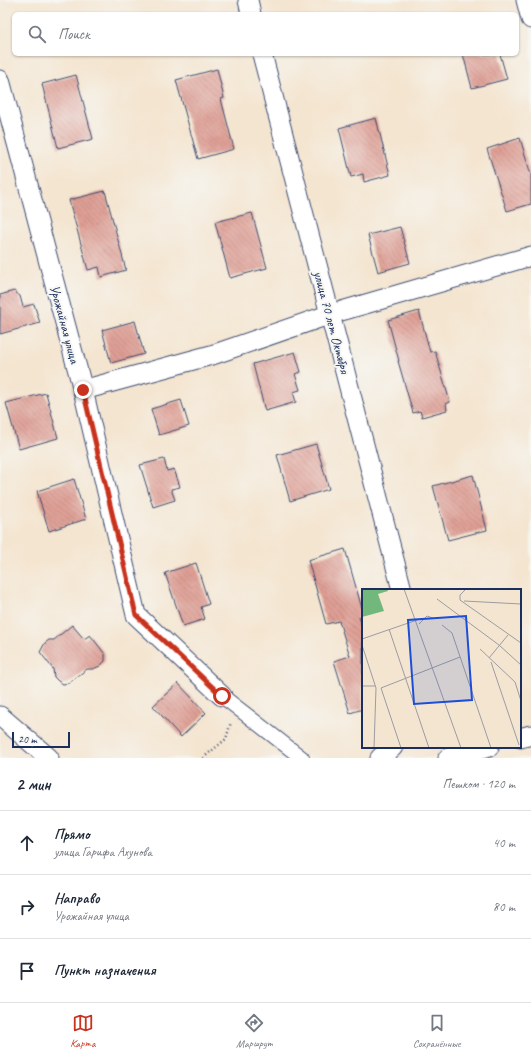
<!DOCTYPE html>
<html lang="ru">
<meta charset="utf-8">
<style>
:root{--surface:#fff;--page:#f6f6f7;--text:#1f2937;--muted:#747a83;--line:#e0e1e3;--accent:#c8321e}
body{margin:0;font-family:Caveat,sans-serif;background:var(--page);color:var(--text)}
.scale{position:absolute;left:12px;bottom:10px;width:58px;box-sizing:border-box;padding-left:4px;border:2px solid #1b2f5e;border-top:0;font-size:11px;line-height:14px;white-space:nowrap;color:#1b2f5e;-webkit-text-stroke:3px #f6f6f2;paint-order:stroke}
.stop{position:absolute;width:12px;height:12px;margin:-9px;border:3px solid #c8321e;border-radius:50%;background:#fff}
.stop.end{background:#c8321e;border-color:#fff;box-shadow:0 1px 4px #0008}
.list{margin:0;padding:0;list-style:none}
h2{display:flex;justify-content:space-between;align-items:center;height:52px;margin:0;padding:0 16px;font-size:17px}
h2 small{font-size:13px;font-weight:400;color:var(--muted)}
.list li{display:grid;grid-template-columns:26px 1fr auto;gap:12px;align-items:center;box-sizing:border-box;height:64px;padding:0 16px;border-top:1px solid var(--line)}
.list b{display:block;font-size:15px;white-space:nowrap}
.list p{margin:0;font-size:13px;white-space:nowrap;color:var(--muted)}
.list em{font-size:13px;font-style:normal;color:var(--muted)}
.icon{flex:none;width:22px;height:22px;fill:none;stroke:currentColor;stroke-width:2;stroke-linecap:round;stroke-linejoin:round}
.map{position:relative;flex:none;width:531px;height:758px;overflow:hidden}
.search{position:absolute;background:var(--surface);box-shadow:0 1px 3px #0004;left:12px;right:12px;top:12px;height:44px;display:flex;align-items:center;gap:10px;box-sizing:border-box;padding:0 14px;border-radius:6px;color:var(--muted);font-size:15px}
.sheet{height:244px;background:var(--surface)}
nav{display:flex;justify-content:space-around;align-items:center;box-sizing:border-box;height:56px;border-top:1px solid var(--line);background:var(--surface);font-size:11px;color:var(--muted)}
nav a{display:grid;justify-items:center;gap:2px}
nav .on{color:var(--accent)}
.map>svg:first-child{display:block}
.building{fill:url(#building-back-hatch)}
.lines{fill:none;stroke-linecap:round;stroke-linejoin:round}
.pedestrian-casing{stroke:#3c4a6f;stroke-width:16}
.minor-casing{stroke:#3c4a6f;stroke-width:21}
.path{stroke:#3c4a6f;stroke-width:2.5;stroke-dasharray:1 3;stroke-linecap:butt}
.pedestrian{stroke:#fff;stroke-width:14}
.minor{stroke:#fff;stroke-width:19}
.route{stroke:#c8321e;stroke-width:5}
.labels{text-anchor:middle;stroke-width:3.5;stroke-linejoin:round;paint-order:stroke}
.street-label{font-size:14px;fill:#1b2f5e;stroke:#f6f6f2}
.inset-road{fill:none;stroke:#9d9ca2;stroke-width:1}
.view{fill:#1d4ed8;fill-opacity:0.15;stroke:#1d4ed8;stroke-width:2}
.inset-edge{fill:none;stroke:#1b2f5e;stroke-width:2}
</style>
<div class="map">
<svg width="531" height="758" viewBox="0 0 531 758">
<defs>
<pattern id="building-back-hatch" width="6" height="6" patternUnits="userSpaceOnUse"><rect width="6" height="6" fill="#df9f94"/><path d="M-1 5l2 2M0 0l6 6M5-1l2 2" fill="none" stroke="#b4827c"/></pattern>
</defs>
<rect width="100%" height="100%" fill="#f6f6f2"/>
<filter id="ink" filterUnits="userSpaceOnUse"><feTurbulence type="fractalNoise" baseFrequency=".025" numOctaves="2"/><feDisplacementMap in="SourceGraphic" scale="8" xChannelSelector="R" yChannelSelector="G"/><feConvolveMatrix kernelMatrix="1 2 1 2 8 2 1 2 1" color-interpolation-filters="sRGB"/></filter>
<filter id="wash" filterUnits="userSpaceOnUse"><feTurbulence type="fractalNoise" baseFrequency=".012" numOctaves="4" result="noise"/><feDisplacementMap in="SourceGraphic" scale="16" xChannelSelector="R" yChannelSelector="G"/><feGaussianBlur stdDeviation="0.9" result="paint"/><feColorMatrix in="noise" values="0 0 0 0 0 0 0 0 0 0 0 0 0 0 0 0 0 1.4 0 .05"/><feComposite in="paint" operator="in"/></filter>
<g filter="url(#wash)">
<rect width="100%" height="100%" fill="#f4e5d0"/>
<g id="blocks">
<g class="building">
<path d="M463,54H500L507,79L472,88Z"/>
<path d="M217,69L224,98L221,99L234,149L198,159L176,80Z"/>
<path d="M76,75L93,139L58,148L42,84Z"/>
<path d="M376,118L390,175L364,182L363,174L351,177L339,128Z"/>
<path d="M520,138L531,175V204L507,211L487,149Z"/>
<path d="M105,191L126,270L101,277L99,267L88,270L69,200Z"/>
<path d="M252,213L267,268L230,278L215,222Z"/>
<path d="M400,227L410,263L378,272L368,235Z"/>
<path d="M14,291L20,296L23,307L34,304L40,323L0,334V295Z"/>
<path d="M419,311L430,352L435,351L450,402L446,404L447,410L422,417L420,411L413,413L398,361H399L388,320Z"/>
<path d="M135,321L144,354L111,363L102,330Z"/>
<path d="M295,352L301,372L295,374L300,390L293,392L296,402L265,411L253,364Z"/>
<path d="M46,393L58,438L19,449L6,403Z"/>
<path d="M181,400L189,426L159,435L151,409Z"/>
<path d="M316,444L329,489L290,501L277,455Z"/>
<path d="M164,459L167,471L174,469L180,487L171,489L175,500L153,507L140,465Z"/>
<path d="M473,475L487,530L448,540L433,486Z"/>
<path d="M74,479L86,519L49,531L37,491Z"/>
<path d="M345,549L363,612V616L359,617L363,630V709L350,713L334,661L350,656L339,621L326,624L308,560Z"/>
<path d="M196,563L209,604L201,607L205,619L183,626L165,573Z"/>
<path d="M72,625L84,639L90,635L105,654V661L100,666L93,669H87L69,683L63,684L58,681L54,677L53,669L40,652L45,643L49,640H54Z"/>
<path d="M178,683L206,713L181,737L153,706Z"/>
</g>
</g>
</g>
<g filter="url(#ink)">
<use href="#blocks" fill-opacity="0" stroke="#3c4a6f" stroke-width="1"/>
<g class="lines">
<g class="pedestrian-casing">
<path id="pedestrian" d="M222,696L302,758"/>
</g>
<g class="minor-casing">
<g id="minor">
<path d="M248,0L251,14"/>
<path d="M526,0L531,19"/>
<path d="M262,54L402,590"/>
<path d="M0,80L83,390L136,615L222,696"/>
<path d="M83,390L215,354L331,314L531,256"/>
<path d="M0,716L49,758"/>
<path d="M520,738L531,735"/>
<path d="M380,758L393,747"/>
<path d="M448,758L489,747"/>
</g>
</g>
<path class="path" d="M203,758L226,739L231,722"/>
<use href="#pedestrian" class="pedestrian"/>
<use href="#minor" class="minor"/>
</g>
</g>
<g class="lines" filter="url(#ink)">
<path class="route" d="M83,390L136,615L222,696"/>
</g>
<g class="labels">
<g class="street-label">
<text transform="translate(332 322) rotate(75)" y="5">улица 70 лет Октября</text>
<text transform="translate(65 324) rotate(75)" y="5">Урожайная улица</text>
</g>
</g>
<g transform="translate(362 589)">
<rect width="159" height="159" fill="#f4e5d0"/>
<path d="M0,0H25L26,2L16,5L22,22L0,28Z" fill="#72b87d"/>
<path class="inset-road" d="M42,0L99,159M104,0L98,6V11L159,54M75,10L137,56L159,76M102,12L159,15M57,35L65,27L71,29M80,36L90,44L129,159M27,40L67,159M0,50L55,31M0,56L14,99L12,159M118,60L153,93L159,112M127,69L146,46M129,73L157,156M0,97H13M19,99L98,68M19,99L39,159"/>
<path class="view" d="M104,27L110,111L52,115L46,31Z"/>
<rect width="159" height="159" class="inset-edge"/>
</g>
</svg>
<div class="scale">20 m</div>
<div class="stop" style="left:222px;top:696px"></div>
<div class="stop end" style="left:83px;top:390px"></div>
<div class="search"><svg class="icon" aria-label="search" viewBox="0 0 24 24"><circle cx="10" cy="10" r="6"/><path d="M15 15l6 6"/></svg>Поиск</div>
</div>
<section class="sheet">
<h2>2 мин<small>Пешком · 120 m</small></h2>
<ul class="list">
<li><svg class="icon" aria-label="ahead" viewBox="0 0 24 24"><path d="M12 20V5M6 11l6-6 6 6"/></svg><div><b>Прямо</b><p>улица Гарифа Ахунова</p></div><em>40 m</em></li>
<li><svg class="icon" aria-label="right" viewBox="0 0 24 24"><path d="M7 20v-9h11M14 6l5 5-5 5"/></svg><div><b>Направо</b><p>Урожайная улица</p></div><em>80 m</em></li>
<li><svg class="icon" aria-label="arrive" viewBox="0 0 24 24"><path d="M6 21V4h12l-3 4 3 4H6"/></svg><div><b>Пункт назначения</b></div></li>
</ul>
</section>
<nav>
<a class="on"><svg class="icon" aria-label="map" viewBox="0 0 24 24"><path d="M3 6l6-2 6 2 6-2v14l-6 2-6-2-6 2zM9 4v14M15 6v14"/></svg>Карта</a>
<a><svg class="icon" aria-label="directions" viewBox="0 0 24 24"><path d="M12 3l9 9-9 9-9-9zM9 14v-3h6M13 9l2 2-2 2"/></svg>Маршрут</a>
<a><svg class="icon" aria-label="saved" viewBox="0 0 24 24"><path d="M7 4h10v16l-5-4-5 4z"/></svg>Сохранённые</a>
</nav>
